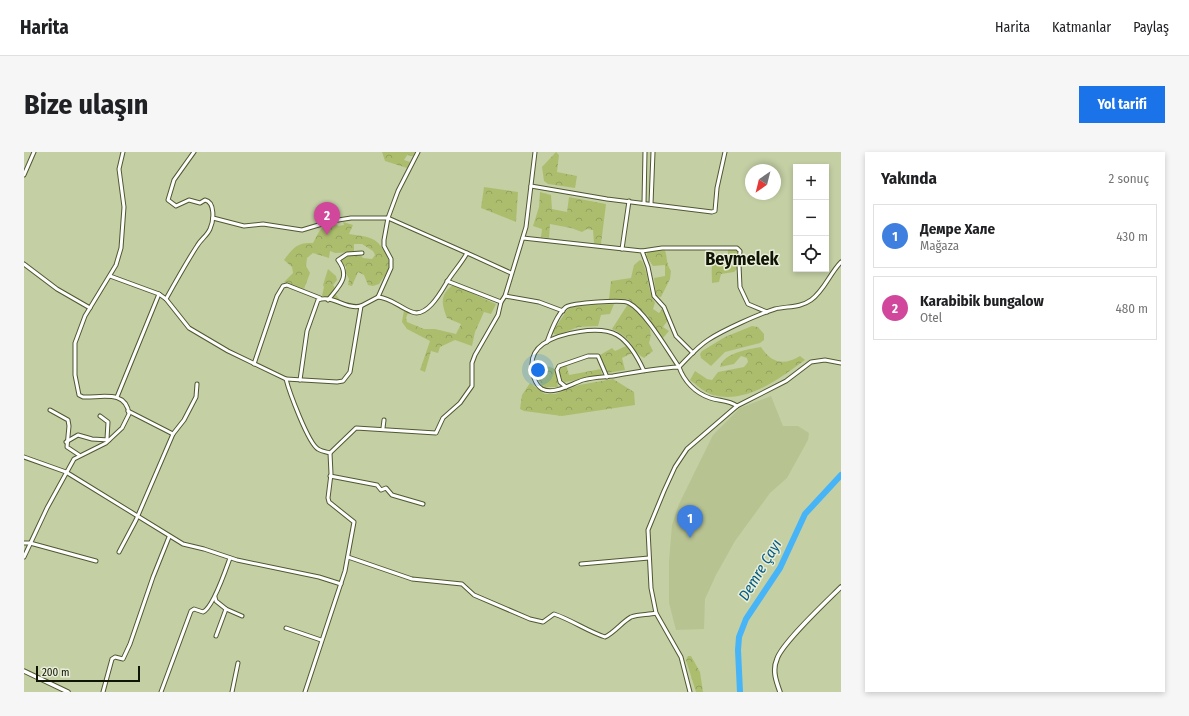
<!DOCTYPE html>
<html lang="tr">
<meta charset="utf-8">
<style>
:root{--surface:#fff;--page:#f6f6f6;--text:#202124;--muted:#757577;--line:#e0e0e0;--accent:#1a73e8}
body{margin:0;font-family:"Fira Sans Condensed",sans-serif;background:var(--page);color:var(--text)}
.controls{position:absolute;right:12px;top:12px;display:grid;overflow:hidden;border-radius:0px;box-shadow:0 2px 6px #0003}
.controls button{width:36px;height:36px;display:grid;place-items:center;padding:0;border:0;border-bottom:1px solid var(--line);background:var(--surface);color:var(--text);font:20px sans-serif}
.compass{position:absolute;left:721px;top:12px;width:36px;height:36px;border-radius:50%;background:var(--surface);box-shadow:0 2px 6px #0003;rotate:215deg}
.scale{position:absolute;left:12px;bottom:10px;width:104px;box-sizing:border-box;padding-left:4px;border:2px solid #101405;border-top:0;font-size:11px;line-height:14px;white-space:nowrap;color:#101405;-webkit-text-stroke:3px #e7edd7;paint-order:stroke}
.you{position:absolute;left:514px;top:218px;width:14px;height:14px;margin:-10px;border:3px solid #fff;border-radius:50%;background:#1a73e8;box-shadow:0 0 0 6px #1a73e833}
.badge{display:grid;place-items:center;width:26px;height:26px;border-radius:50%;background:var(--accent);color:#fff;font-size:13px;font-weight:700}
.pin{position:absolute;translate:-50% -33px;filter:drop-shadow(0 1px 2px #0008)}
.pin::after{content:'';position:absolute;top:21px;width:14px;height:12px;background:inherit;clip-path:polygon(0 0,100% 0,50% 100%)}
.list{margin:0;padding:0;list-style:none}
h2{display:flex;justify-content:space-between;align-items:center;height:52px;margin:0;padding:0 16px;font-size:17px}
h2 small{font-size:13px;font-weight:400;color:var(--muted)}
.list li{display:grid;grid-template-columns:26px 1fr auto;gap:12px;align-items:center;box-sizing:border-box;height:64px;margin:0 8px 8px;padding:0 8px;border:1px solid var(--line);border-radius:0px}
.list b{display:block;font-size:15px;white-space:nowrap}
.list p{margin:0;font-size:13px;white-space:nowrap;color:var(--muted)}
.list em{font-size:13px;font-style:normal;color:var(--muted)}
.icon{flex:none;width:22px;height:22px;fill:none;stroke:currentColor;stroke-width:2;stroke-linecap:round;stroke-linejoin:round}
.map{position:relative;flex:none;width:817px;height:540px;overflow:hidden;border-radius:0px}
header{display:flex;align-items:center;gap:24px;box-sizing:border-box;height:56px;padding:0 20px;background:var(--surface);border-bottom:1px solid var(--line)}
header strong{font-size:19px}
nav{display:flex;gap:22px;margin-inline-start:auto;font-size:14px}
.intro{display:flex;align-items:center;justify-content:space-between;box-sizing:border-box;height:96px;padding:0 24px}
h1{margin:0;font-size:28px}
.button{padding:10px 18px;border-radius:0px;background:var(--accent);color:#fff;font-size:14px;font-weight:700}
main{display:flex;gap:24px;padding:0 24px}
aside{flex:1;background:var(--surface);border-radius:0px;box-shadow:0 2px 6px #0003}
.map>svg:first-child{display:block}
.built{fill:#b8c392}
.forest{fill:url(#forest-crowns)}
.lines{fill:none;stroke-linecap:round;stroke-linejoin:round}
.river{stroke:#46b4f7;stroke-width:6}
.minor-casing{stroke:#4f5831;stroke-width:5}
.tertiary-casing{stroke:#4f5831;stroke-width:5.5}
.minor{stroke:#fff;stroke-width:3}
.tertiary{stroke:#fff;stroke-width:3.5}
.labels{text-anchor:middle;stroke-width:3;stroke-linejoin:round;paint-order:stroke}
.water-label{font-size:15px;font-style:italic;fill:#015a86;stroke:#e7edd7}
.district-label{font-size:18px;font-weight:bold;fill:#101405;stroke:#e7edd7}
</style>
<header>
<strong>Harita</strong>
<nav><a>Harita</a><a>Katmanlar</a><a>Paylaş</a></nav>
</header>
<div class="intro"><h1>Bize ulaşın</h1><a class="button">Yol tarifi</a></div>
<main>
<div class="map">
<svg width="817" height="540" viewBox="0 0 817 540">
<defs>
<pattern id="forest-crowns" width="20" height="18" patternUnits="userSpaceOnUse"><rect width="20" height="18" fill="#acbe6e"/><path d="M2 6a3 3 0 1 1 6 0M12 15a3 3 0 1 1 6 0" fill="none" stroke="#93a25e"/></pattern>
</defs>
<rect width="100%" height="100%" fill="#c4cfa4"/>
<path class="built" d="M747,244L759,274H774L785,281L784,288L763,326L746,341L711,389L692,423L681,447L680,477L652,478L645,451V409L648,373L655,352L689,283L716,256Z"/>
<g class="forest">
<path d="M358,0H391L389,4L383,3L380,8L386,10L383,16L361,9Z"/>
<path d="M532,0L535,3L533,20L553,24L551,36L524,32L520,29L518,15Z"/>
<path d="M460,35L494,40L492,70L457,56Z"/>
<path d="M516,40L527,43L528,57L543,60L545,45L582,52L577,92L570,91L569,78L563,77L558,80L547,76L526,72L525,86L517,85L518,77L509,74L515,55Z"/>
<path d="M319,70L329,73L325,82C343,85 353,84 361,101C363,105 366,109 365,113C365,119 358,127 355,132L349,134L344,133L340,123L334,120L328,134L324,133L325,127L322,121V115L316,109C321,102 328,103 336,103L339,106L348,107L351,103L349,99L338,92H330V100L311,101L306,99L305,106L289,101L283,106L282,114L286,121L280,137L260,130L269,121L268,115L260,108C269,96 273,90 289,91C297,77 295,75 311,71L314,74L320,73Z"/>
<path d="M640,97C644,103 641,110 647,119L646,127L637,145L632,144L630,126L641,124V113L629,114L623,105V100Z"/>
<path d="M704,98H714L713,117L710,120L697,122L695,130L688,131C688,123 686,107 693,102L699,115L705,114L706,103L704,102Z"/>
<path d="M616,108L618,109C625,122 623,138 631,151L629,157L635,161L638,157L644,168L639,175L645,179L639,186L631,179L624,164L604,147H585L587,129L607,126L610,113Z"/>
<path d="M304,117L312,124L313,128L309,133L311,136L309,139L316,148L315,149L298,144L300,135L299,133Z"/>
<path d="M429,133L472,152L467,162L460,160L451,180L448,194L431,188L416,195L414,201L407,199L401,220L396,218L406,189L383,177L378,170L380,158L384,161L382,166L383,170L400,177H411L432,182L437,172L423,166C418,152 415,143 429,133Z"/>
<path d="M590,152L586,162L577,163L574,174L554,175L534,183L530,182L529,179L543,158L550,154Z"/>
<path d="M604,152C616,163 632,173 625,191L629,199L620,206C612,202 610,195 605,189C600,183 594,180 588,177Z"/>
<path d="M728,174L734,175L740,182V188L736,191L701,200L687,214L677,206L676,202L678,199L701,185Z"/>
<path d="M602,194L608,201L598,206L601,218L583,221L576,203L588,196L591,199Z"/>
<path d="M737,195C747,211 760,214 776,204L781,208C755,227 723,252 689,243C681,241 673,233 666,228L671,219L683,227L688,228L694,220L720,215L724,210L723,206L717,204L710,212L696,215C699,201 725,197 737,195Z"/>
<path d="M511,209L531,217L534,235H519C512,226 509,220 511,209Z"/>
<path d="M542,212L545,223L577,217L578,224L541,230L538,228L535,217Z"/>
<path d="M589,227L610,240L611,253L538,264L500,259L496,257L498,243L506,231L521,242H531L555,233Z"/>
<path d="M664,504H667L676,520L679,540H672L662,508Z"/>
</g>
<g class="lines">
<path class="river" d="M716,540L714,498L715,485L722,467L756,416L781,362L817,323"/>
<g class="minor-casing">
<g id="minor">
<path d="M170,0L150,28L144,48L152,54L165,48L176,51L181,48C191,50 190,68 186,77C183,84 177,87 173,94C162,111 152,129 142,147L165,176L204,199L262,227C265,239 284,291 294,297C297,299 302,300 306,301L307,322L304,346L305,350L330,370L321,419L281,540"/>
<path d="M0,23L10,0"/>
<path d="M507,34L583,47L688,60L691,59L693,36L701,0"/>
<path d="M620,51L621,0"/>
<path d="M627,52L629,0"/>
<path d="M189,66L220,74L239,72L278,78L308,69L327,66H364L443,101C437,112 429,120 423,130C417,140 403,166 388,160C375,155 367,146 354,145"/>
<path d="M499,86L618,99L624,115L630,144L640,155L652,184L669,201"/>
<path d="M598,97L605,49"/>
<path d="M618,99L638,96H713L716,99L715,113L716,135L724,152L743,160"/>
<path d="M443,101L487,121"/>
<path d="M0,112L33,137L66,156"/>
<path d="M86,124L135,142L142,147"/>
<path d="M423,129L477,150L481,144L502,75L511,0"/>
<path d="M481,144L515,150L539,159"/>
<path d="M304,148C315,134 327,125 314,108L323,102L338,101"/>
<path d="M523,190C527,179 533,162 542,155C548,151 600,147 605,151C621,159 644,199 655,215C664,206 673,195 684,188C699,178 735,162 751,157C763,154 776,156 787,148C800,139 806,121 817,110"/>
<path d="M230,212L253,144L259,134L263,133L296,146"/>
<path d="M620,219C614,206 605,190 593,183C575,173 535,181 519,192C512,197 508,204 508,212C507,220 511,233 518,237C530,243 547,232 559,228C568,225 579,225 589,224C611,220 633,216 655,215C660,229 671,241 686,246C695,249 705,248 713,254"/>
<path d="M262,227L313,230L319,229L326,220L337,154L354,145L367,116V107L360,94V88L364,66L374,39L394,0"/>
<path d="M276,228L283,179L294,148C308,142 322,158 337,154"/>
<path d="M542,235L536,230L533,218L535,214L564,204H574L583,225"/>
<path d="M93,245L135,142"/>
<path d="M26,258L44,268L45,274L43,295L55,303"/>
<path d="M76,264L84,270L83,287"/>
<path d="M359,276L360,268"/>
<path d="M149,282L160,268L172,245L173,232"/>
<path d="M42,290L54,283L68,287L85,288"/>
<path d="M306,301L332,276L412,281L419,266L436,251L448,234V211L451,203L474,163L477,150"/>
<path d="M0,305L42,320L159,392L180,397L213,408L295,425L317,432"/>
<path d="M306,324L353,333L357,338L362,336L368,343L399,352"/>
<path d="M0,391H6L72,409"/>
<path d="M95,400L112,368L149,282L104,259"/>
<path d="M0,405L23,356L50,307L82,291L98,276L105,262C102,237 76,246 59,245L55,243L51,223V191L61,164L92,113L97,96L100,55L95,17L99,0"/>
<path d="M324,405L388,427L438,432L450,443L506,467L519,470L530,462C548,468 563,479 581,485C591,480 598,470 607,465C615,462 624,463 632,461"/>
<path d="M557,412L625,406"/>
<path d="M191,445L192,449L202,457L192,484"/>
<path d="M202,457L218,464"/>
<path d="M262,476L297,488"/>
<path d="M79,540L88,507L91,505L99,507L106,492L129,425L145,385"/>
<path d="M137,540L167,459L170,457L179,460C189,456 202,417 206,406"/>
<path d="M208,540L214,511"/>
<path d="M666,540L657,505L632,461L627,436L624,378L640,339L651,315L663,297L713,254L762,229L787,210L801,208L817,211"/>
</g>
</g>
<g class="tertiary-casing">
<g id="tertiary">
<path d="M0,519L44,540"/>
<path d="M756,540C752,529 748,518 753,507C758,491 803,449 817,435"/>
</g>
</g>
<use href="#minor" class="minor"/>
<use href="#tertiary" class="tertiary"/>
</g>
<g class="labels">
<g class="water-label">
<text transform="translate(736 418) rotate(-59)" y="5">Demre Çayı</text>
</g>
<g class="district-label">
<text x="718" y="113">Beymelek</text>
</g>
</g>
</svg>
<div class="controls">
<button>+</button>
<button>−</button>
<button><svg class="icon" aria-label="locate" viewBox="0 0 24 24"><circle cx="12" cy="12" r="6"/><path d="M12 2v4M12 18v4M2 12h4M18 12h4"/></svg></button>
</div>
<svg class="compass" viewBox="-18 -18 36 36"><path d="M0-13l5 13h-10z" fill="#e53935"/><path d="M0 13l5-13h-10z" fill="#757577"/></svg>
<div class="scale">200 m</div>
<div class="you"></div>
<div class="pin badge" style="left:666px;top:386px;background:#3f7fe0">1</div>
<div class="pin badge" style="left:303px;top:83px;background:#d1479c">2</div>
</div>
<aside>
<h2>Yakında<small>2 sonuç</small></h2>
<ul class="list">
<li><span class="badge" style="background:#3f7fe0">1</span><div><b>Демре Хале</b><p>Mağaza</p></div><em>430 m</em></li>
<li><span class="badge" style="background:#d1479c">2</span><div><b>Karabibik bungalow</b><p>Otel</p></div><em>480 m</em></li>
</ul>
</aside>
</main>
